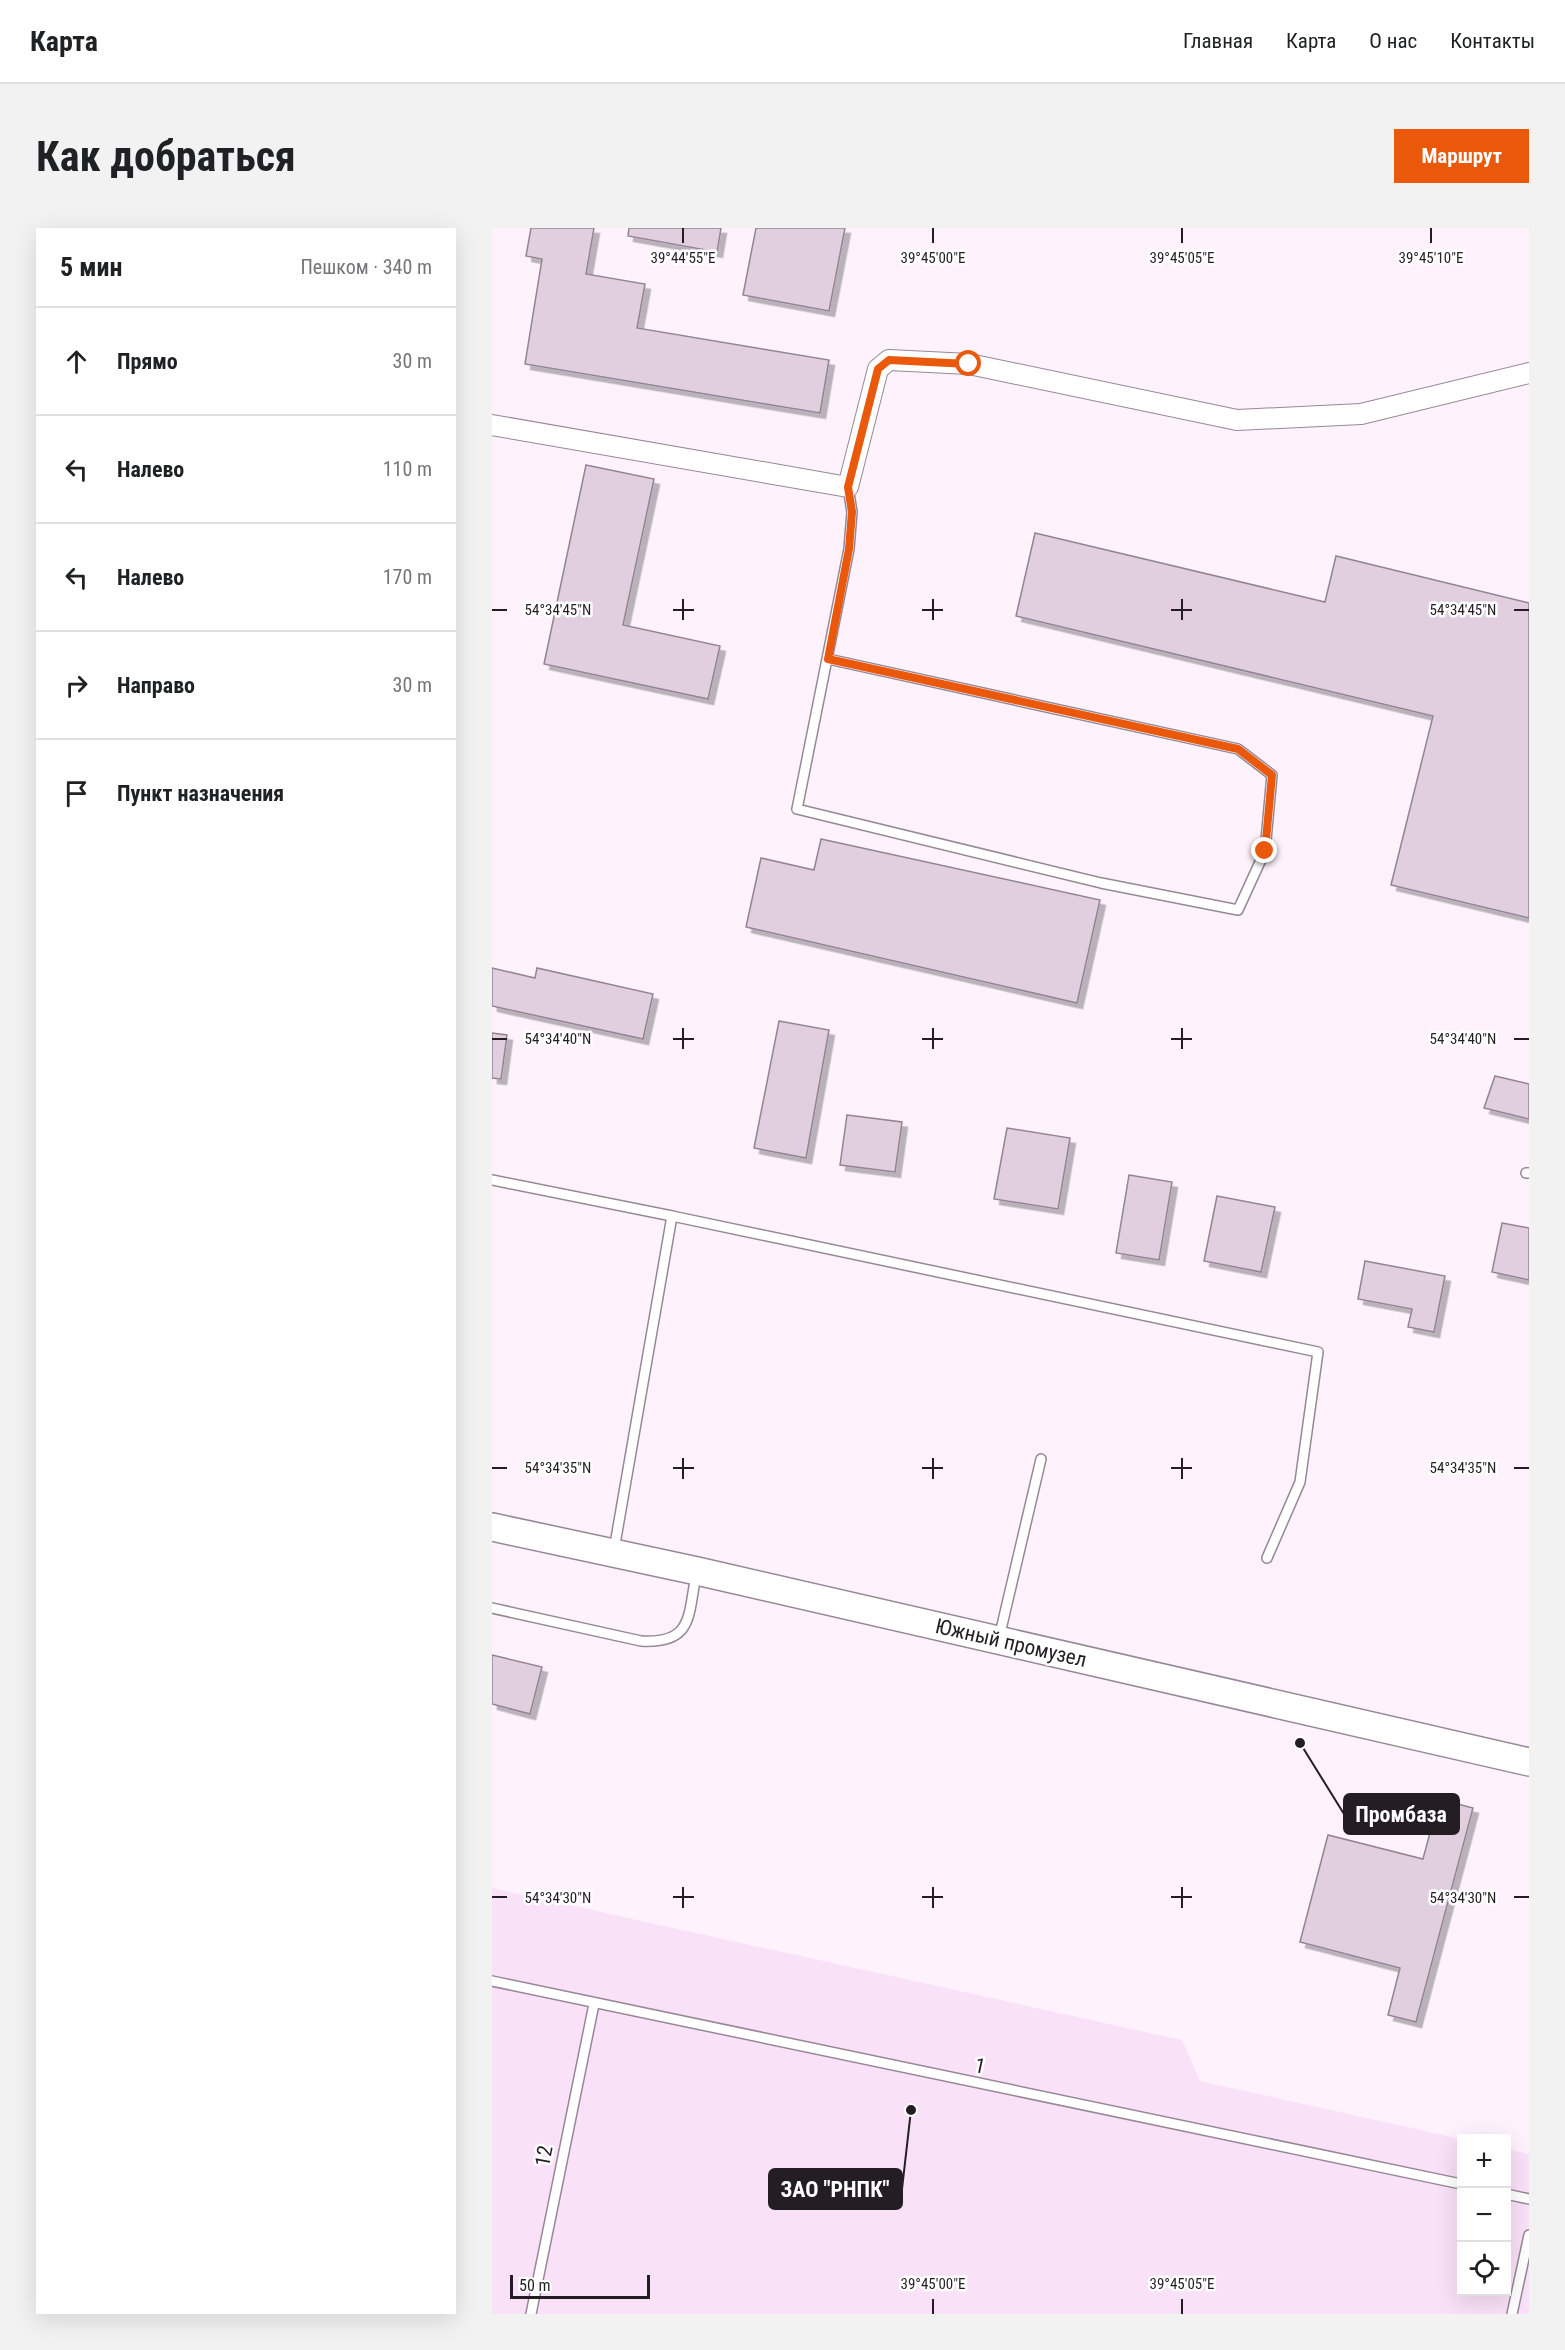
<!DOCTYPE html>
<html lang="ru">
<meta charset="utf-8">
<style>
:root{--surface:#fff;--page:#f2f2f2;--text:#202124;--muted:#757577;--line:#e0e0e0;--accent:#ea580c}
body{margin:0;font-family:"Roboto Condensed",sans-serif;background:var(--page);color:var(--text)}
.controls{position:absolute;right:18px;bottom:18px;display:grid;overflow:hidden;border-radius:0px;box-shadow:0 6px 24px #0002}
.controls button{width:54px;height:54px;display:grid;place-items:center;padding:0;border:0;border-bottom:2px solid var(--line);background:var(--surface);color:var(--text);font:30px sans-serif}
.scale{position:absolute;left:18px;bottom:15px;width:140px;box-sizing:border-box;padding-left:6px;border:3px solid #241e24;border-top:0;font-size:16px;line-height:21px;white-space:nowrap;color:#241e24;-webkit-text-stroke:4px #fff;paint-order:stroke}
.stop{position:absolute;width:18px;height:18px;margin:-14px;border:4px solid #ea580c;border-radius:50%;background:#fff}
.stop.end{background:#ea580c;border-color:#fff;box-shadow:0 2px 6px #0008}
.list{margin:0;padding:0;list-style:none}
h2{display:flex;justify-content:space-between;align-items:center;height:78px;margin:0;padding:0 24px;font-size:26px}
h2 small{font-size:20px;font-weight:400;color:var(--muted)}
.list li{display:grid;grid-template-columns:39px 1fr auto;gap:18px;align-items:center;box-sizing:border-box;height:108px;padding:0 24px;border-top:2px solid var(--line)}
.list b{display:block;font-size:22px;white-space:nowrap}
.list em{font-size:20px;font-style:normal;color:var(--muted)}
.icon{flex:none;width:33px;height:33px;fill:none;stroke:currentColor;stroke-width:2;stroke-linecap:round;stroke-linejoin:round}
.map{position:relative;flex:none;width:1037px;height:2086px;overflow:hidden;border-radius:0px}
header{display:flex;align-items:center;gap:36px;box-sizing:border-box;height:84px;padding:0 30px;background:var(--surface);border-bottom:2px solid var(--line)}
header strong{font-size:28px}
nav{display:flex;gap:33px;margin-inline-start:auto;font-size:21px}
.intro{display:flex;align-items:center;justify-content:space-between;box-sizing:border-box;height:144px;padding:0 36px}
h1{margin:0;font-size:42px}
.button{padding:15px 27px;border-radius:0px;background:var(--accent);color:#fff;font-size:21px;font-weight:700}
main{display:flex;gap:36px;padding:0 36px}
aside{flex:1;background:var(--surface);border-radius:0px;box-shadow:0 6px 24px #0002}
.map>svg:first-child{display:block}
.built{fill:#f9e1f7}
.building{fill:#e1cfe0;stroke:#948493;stroke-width:1.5;filter:url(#shadow)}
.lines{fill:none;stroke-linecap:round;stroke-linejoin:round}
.lane-casing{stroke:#978797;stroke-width:12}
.street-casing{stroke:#978797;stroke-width:22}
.secondary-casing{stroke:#978797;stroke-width:30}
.lane{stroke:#fff;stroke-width:9}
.street{stroke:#fff;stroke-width:20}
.secondary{stroke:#fff;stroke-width:27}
.route{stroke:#ea580c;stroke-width:8}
.ticks{fill:none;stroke:#241e24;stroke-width:2}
.labels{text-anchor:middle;stroke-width:5;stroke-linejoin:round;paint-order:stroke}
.street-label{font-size:21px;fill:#241e24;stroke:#fff}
.ticks-label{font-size:15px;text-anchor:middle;fill:#241e24;stroke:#fff;stroke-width:5;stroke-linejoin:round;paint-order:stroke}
.leader{fill:none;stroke:#241e24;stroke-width:2}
.callout-dot{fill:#241e24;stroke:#fff;stroke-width:2}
.callout{fill:#241e24;stroke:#241e24;stroke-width:2}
.callout-label{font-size:22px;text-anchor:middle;font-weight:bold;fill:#fff}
</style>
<header>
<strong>Карта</strong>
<nav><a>Главная</a><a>Карта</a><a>О нас</a><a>Контакты</a></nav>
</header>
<div class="intro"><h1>Как добраться</h1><a class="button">Маршрут</a></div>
<main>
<aside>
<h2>5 мин<small>Пешком · 340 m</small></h2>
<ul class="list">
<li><svg class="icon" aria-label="ahead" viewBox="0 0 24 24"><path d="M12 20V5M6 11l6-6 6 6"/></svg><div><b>Прямо</b></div><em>30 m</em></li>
<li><svg class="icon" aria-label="left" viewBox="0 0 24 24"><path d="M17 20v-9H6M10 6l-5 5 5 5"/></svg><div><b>Налево</b></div><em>110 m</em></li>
<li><svg class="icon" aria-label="left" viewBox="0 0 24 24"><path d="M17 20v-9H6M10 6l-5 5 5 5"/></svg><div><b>Налево</b></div><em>170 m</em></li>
<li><svg class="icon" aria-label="right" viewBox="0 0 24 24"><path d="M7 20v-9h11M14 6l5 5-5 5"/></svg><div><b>Направо</b></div><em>30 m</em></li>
<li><svg class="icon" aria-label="arrive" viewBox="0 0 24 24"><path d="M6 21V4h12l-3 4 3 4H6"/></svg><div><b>Пункт назначения</b></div></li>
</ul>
</aside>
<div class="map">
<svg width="1037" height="2086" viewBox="0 0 1037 2086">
<defs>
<filter id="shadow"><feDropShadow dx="5.5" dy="5.5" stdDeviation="0" flood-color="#0004"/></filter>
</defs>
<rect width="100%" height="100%" fill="#fef3fd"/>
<path class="built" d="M0,1660L690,1812L708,1853L969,1911V2064H1014L1015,1921L1037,1926V2086H0Z"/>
<g class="building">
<path d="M39,0H102L94,46L153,56L145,100L337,132L328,185L33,136L50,31L34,28Z"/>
<path d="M137,0H229L225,24L136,8Z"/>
<path d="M264,0H353L337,83L251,67Z"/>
<path d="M94,237L162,251L131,397L228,418L216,471L52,436Z"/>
<path d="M543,305L833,374L844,328L1037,375V690L899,657L941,488L524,388Z"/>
<path d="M329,611L608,672L585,775L254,699L269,630L322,642Z"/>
<path d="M0,740L43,750L45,740L161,766L151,811L0,778Z"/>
<path d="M287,793L337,802L314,930L262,920Z"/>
<path d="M0,805L15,807L9,851L0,850Z"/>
<path d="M1003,848L1037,856V891L992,880Z"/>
<path d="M355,887L410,894L403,944L348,937Z"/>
<path d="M515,900L578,910L566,981L502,971Z"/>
<path d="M637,947L680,954L667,1032L624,1025Z"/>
<path d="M725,968L783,979L769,1044L712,1033Z"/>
<path d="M1010,995L1037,1000V1052L1000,1044Z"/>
<path d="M873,1033L953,1048L942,1104L916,1099L920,1081L866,1071Z"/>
<path d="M0,1427L50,1439L38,1486L0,1476Z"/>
<path d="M947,1571L981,1580L924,1794L896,1787L908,1740L808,1714L836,1607L931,1631Z"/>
</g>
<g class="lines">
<g class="lane-casing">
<g id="lane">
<path d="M336,431L746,521L780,547L773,623L746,682L609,655L305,581L357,321L360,284L356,259"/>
<path d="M1034,945H1037"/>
<path d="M0,952L180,988L122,1322"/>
<path d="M180,988L826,1124L808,1254L775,1330"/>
<path d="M0,1380L149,1413C201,1416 196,1388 204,1347"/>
<path d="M507,1410L549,1231"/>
<path d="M0,1753L969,1956"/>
<path d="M1014,1966L1037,1971"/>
<path d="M39,2086L102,1776"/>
<path d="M1020,2086L1037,2007"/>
</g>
</g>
<g class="street-casing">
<path id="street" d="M0,197L356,259L386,141L397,132L477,136L745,192L869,186L1037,145"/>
</g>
<g class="secondary-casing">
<path id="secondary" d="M0,1299L205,1343L1037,1534"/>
</g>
<use href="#lane" class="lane"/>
<use href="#street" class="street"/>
<use href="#secondary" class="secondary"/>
</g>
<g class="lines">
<path class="route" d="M477,136L397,132L386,141L356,259L360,284L357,321L336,431L746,521L780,547L773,623"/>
</g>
<path class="ticks" d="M191,0V15M441,0V15M690,0V15M939,0V15M191,371V392M441,371V392M690,371V392M0,382H15M181,382H202M430,382H451M679,382H700M1022,382H1037M191,800V821M441,800V821M690,800V821M0,811H15M181,811H202M430,811H451M679,811H700M1022,811H1037M191,1230V1251M441,1230V1251M690,1230V1251M0,1240H15M181,1240H202M430,1240H451M679,1240H700M1022,1240H1037M191,1659V1680M441,1659V1680M690,1659V1680M0,1669H15M181,1669H202M430,1669H451M679,1669H700M1022,1669H1037M441,2071V2086M690,2071V2086"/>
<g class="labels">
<g class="street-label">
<text transform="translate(519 1415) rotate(13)" y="7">Южный промузел</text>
<text transform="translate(488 1838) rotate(12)" y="7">1</text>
<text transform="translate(52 1928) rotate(-79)" y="7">12</text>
</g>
</g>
<g class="ticks-label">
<text x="191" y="35">39°44'55"E</text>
<text x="441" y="35">39°45'00"E</text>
<text x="690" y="35">39°45'05"E</text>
<text x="939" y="35">39°45'10"E</text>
<text x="66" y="387">54°34'45"N</text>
<text x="971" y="387">54°34'45"N</text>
<text x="66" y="816">54°34'40"N</text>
<text x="971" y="816">54°34'40"N</text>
<text x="66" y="1245">54°34'35"N</text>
<text x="971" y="1245">54°34'35"N</text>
<text x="66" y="1675">54°34'30"N</text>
<text x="971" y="1675">54°34'30"N</text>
<text x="441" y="2061">39°45'00"E</text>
<text x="690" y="2061">39°45'05"E</text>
</g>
<path class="leader" d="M808 1515L852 1586M419 1882L410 1961"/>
<g class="callout-dot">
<circle cx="808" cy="1515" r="6"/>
<circle cx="419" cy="1882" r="6"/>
</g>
<g class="callout">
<rect x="852" y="1566" width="115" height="40" rx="6"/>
<rect x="277" y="1941" width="133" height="40" rx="6"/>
</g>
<g class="callout-label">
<text x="909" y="1594">Промбаза</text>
<text x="343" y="1969">ЗАО "РНПК"</text>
</g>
</svg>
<div class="controls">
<button>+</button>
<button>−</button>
<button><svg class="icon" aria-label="locate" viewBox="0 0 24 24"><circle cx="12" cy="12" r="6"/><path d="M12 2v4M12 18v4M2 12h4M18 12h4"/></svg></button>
</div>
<div class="scale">50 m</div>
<div class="stop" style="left:477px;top:136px"></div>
<div class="stop end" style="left:773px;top:623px"></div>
</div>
</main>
